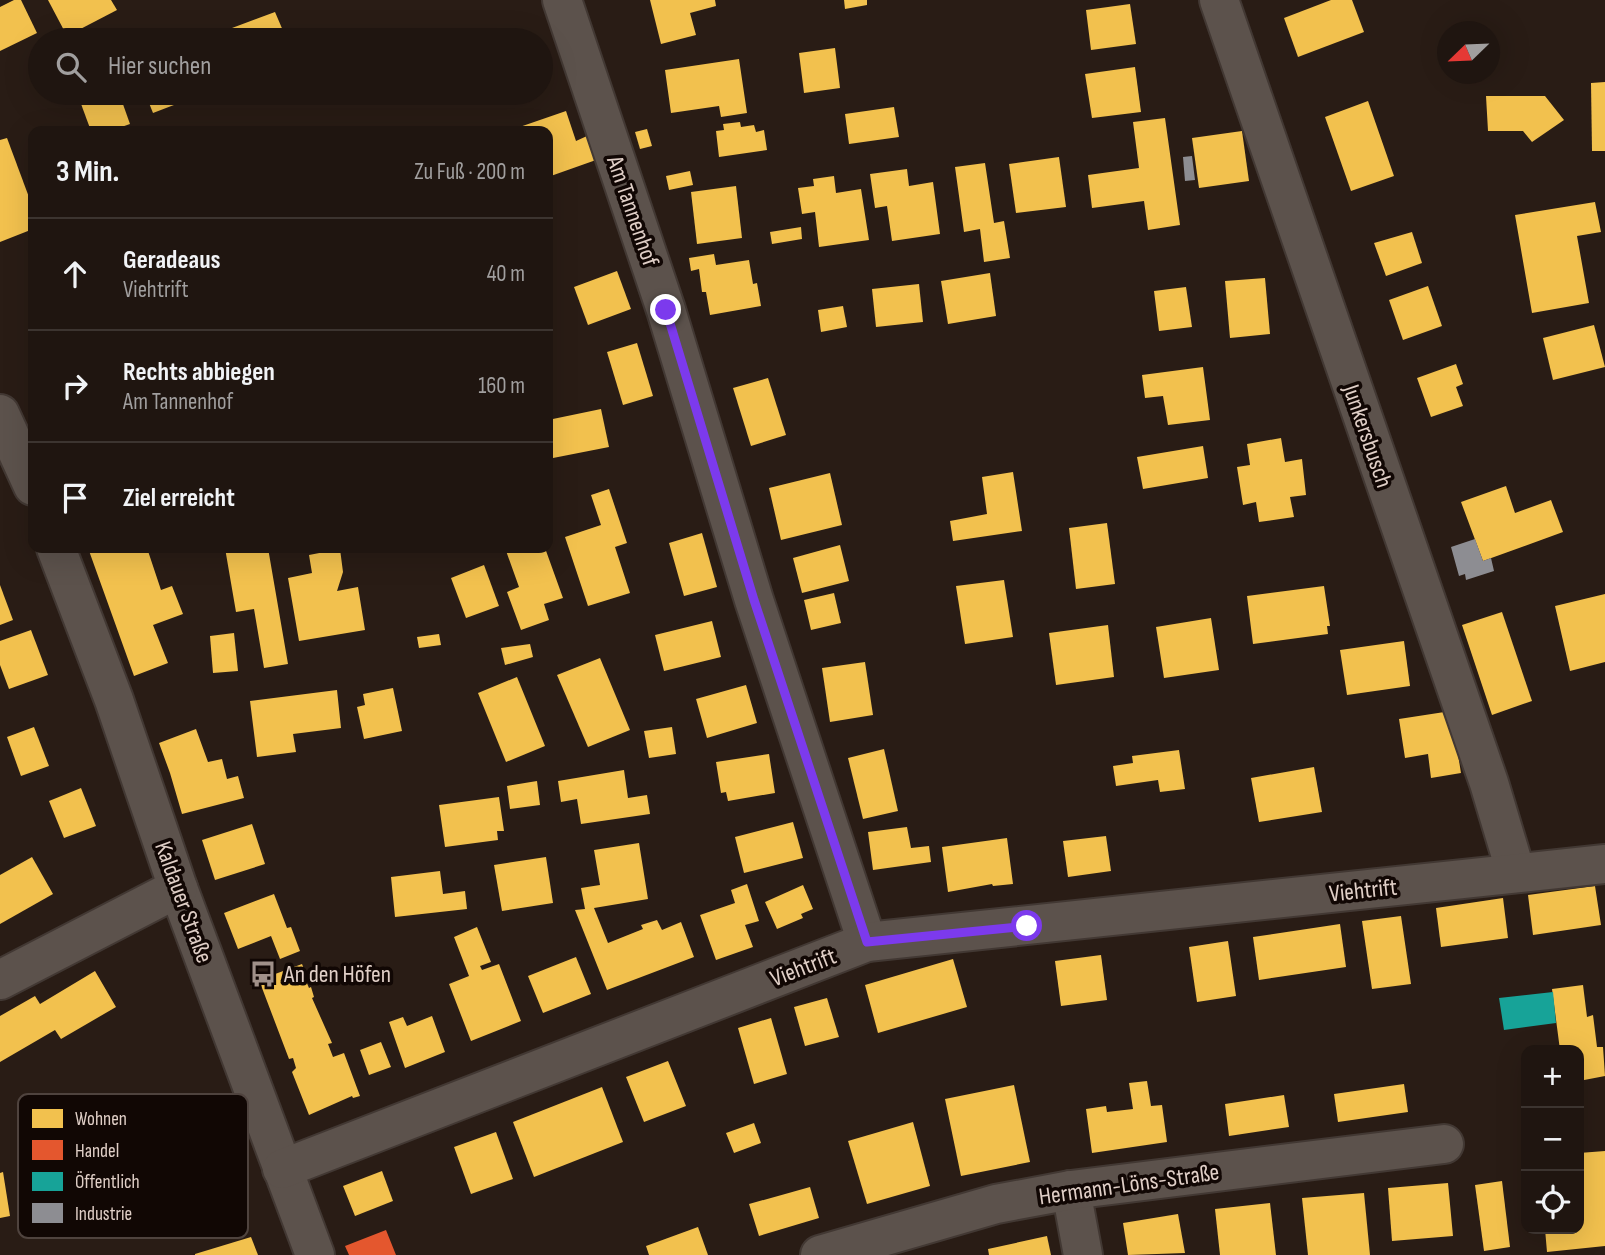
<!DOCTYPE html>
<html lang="de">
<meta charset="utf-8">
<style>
:root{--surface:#1f1510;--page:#271e19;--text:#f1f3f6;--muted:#a19f9f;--line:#3c3430}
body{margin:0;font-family:"Sofia Sans Condensed",sans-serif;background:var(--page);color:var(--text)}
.controls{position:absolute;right:21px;bottom:21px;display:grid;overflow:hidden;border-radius:14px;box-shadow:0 7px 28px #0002}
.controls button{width:63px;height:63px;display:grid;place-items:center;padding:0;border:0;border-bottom:2px solid var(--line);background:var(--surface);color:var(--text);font:35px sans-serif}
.compass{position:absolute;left:1437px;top:21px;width:63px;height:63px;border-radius:50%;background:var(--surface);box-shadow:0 7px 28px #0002;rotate:247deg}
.stop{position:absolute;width:21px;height:21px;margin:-16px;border:5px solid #7c3aed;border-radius:50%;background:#fff}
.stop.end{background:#7c3aed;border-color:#fff;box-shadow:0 2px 7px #0008}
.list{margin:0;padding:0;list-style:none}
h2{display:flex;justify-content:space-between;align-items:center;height:91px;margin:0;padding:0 28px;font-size:30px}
h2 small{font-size:23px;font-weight:400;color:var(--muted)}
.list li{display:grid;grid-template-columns:46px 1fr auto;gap:21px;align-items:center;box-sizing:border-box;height:112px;padding:0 28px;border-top:2px solid var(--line)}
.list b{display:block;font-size:26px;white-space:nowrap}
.list p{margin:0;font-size:23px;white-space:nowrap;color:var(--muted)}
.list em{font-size:23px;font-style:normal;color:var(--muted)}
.icon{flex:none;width:38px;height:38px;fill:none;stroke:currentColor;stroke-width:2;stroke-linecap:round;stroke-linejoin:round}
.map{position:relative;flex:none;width:1605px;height:1255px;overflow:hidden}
.search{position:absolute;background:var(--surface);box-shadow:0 7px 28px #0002;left:28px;top:28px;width:525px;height:77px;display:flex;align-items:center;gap:18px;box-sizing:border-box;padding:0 24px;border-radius:38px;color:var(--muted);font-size:26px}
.panel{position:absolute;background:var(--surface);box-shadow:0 7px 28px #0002;left:28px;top:126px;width:525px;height:427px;border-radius:14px}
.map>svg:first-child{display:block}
.homes{fill:#f2c14e}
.shops{fill:#e4572e}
.public{fill:#17a398}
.industry{fill:#8d8d92}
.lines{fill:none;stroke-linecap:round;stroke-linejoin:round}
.minor-casing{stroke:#423833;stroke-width:42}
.minor{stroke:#5c524c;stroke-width:38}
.route{stroke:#7c3aed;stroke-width:9}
.labels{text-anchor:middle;stroke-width:7;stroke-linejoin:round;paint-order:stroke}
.street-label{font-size:24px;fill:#e0cfc7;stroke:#110704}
.poi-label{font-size:24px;fill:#e0cfc7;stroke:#110704;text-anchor:start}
.key{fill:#110704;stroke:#4f433e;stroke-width:2}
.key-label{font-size:19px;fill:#e0cfc7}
</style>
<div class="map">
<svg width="1605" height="1255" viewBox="0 0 1605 1255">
<rect width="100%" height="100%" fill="#291c15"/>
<g class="homes">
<path d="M14,0H21L37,33L0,51V7Z"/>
<path d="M48,0H111L117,10L67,36Z"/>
<path d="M650,0H715L716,6L690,13L696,35L661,44Z"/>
<path d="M844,0H867V5L845,9Z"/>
<path d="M1331,0H1352L1364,32L1298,57L1284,18Z"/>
<path d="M1130,4L1136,44L1091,50L1086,10Z"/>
<path d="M275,12L284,33L290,31L293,40H200Z"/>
<path d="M835,48L840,88L804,93L799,53Z"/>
<path d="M739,59L747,113L721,117L719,106L671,113L665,70Z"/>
<path d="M1135,67L1141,112L1092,118L1085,74Z"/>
<path d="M1605,82V151H1592L1591,83Z"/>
<path d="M77,93H119L130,124L110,131H91Z"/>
<path d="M145,93H184L187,100L153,113Z"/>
<path d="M1486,96H1545L1564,120L1532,142L1523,131H1488Z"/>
<path d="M1368,101L1394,176L1351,191L1325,117Z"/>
<path d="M894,107L899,137L849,144L845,114Z"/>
<path d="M566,111L576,141L587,136L596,160L548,177V131H508Z"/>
<path d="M1165,118L1180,225L1148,230L1144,201L1092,208L1088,175L1139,168L1133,122Z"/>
<path d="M740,122L741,127L754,125L756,132L764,130L767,150L719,157L716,131L724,130L723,124Z"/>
<path d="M647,129L652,146L640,149L635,132Z"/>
<path d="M1242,131L1249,181L1199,188L1192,138Z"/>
<path d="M7,138L33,208V229L0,242V140Z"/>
<path d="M1059,157L1066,207L1016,213L1009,164Z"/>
<path d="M985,163L994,223L1004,221L1010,258L984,262L980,229L964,232L955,167Z"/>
<path d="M907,169L909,186L933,182L940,234L892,241L887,206L875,208L870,174Z"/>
<path d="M690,171L693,185L669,190L666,176Z"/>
<path d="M834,176L836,193L861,189L869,240L819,247L815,212L802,214L798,188L814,186L813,179Z"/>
<path d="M736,186L742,238L697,244L691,192Z"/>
<path d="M1595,202L1601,232L1577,236L1589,303L1532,313L1515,215Z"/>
<path d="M801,227L802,239L772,244L770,232Z"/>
<path d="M1412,232L1422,263L1386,276L1374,243Z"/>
<path d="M714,254L716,265L749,260L753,284L757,283L761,306L710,315L706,292H702L699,269L691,271L689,258Z"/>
<path d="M617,271L631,309L588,325L574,287Z"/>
<path d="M990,273L996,316L948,324L941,281Z"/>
<path d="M1265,278L1270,334L1230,338L1225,281Z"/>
<path d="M919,284L923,322L876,327L872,289Z"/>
<path d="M1428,286L1442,326L1403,340L1389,300Z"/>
<path d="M1186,287L1192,327L1159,331L1154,291Z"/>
<path d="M843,306L847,327L821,332L818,310Z"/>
<path d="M1594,325L1605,367L1553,380L1543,338Z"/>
<path d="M637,343L653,396L623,405L607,352Z"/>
<path d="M1456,364L1463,384L1456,387L1463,406L1431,417L1417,378Z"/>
<path d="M1203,367L1210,420L1168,425L1163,396L1145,398L1142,375Z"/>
<path d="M768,378L786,435L751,446L733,388Z"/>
<path d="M601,409L609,447L553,458L548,420Z"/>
<path d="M1281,438L1285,462L1302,459L1306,495L1290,497L1294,517L1259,522L1256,502L1243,505L1237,467L1250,465L1247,444Z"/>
<path d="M1203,446L1208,478L1143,489L1137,457Z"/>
<path d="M1013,472L1022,531L953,541L950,521L987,514L982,477Z"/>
<path d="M830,473L842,525L781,540L769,488Z"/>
<path d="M1506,486L1515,513L1551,500L1563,532L1483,561L1461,502Z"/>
<path d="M609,489L627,543L615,547L630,593L588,606L565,537L601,525L591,495Z"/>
<path d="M1107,523L1115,584L1076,589L1069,528Z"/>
<path d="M702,533L717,587L684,596L669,543Z"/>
<path d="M840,545L849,581L802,593L793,558Z"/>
<path d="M88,548H147L161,590L172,586L183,614L153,625L168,663L134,676Z"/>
<path d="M225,548H268L288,664L264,668L254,609L236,612Z"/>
<path d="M505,548H545L563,598L544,604L549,620L521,630L507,592L519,587Z"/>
<path d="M340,549L343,572L337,591L358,587L365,630L299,641L288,578L312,573L309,555Z"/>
<path d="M484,565L499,606L466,618L451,578Z"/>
<path d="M1004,580L1013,637L965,644L956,586Z"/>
<path d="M0,585L13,620L0,625Z"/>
<path d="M1324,586L1330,626H1327L1328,634L1253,644L1247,596Z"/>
<path d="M834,593L841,623L811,630L804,600Z"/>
<path d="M1605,594V662L1570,671L1555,606Z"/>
<path d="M1502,612L1532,701L1492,715L1462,625Z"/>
<path d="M1211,618L1219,670L1164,678L1156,627Z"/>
<path d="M712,621L721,657L664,671L655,635Z"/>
<path d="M1108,625L1114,677L1056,685L1049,633Z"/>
<path d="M31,630L48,675L9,689L0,665V641Z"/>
<path d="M234,633L238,671L213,673L210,636Z"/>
<path d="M439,634L441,645L419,648L417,637Z"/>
<path d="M1404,641L1410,686L1347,695L1340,650Z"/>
<path d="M530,644L533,657L505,665L501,648Z"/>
<path d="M600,658L630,730L588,747L557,675Z"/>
<path d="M865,662L873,715L830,722L822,668Z"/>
<path d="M517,677L545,746L506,762L478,693Z"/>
<path d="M746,685L757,723L707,738L696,699Z"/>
<path d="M393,688L402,731L364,739L357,707L365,705L363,694Z"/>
<path d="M337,690L341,728L293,734L296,752L257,757L250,701Z"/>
<path d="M1451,711L1461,773L1431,778L1428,754L1405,758L1399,719Z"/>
<path d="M34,727L49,766L21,776L7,737Z"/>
<path d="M672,727L676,754L649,758L644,731Z"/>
<path d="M196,729L208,762L222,759L227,779L238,776L244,798L182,814L170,773L159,743Z"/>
<path d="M884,749L898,811L863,819L848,758Z"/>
<path d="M1179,750L1185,789L1160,792L1158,780L1116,786L1113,766L1133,763L1132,756Z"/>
<path d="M769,754L775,793L728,801L726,792L721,793L716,762Z"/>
<path d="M1314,767L1322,812L1259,822L1251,778Z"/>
<path d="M624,770L628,798L647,795L650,814L581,824L577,799L561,802L558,781Z"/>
<path d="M537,781L540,805L510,809L507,786Z"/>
<path d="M81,788L96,826L64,838L49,801Z"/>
<path d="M499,797L504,831H497L498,840L445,847L439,805Z"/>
<path d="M793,822L803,858L744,873L735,837Z"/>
<path d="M252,824L265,864L215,880L202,840Z"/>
<path d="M907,827L911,848L929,846L931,862L873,870L868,832Z"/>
<path d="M1106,836L1111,871L1068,877L1063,841Z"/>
<path d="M1007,838L1013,884L993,886L992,884L948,892L942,847Z"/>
<path d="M639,843L648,899L594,908L608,943L643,929L641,925L657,920L662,930L681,922L694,957L607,990L575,910L585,909L581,888L600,885L594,850Z"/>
<path d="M32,857L53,894L0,924V875Z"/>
<path d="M546,857L553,903L502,911L494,865Z"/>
<path d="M440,871L443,894L465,891L467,909L395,917L391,877Z"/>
<path d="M747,884L759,921L745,925L753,947L716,960L700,915L735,903L731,890Z"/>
<path d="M803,885L813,909L801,914L803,918L777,929L765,902Z"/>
<path d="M1595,886L1601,925L1533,935L1528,895Z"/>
<path d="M274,894L287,928L291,927L300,951L280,959L271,936L238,949L224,913Z"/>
<path d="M1503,898L1508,938L1441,947L1436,908Z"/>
<path d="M1401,916L1411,984L1372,989L1362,921Z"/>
<path d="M1340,924L1346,967L1259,980L1253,937Z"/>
<path d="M477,927L491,962L480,966L482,970L499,964L521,1021L471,1041L449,984L469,976L454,937Z"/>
<path d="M1228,941L1236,996L1197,1002L1189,947Z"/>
<path d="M1101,955L1107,1000L1061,1006L1055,961Z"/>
<path d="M576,957L591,994L543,1013L528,976Z"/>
<path d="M953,959L967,1007L878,1033L865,985Z"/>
<path d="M302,964L306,974H303L309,988L311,987L314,997L312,998L332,1043L328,1044L333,1057L344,1053L360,1096L353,1098L352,1096L309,1115L292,1072L296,1068L293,1058L289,1059L259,980Z"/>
<path d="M95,971L116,1007L61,1039L55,1030L0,1062V1016L35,996L40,1004Z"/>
<path d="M1583,985L1587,1017L1593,1015L1597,1047H1603L1605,1076L1579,1081V1050H1560L1552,989Z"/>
<path d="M827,998L839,1037L805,1046L794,1007Z"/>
<path d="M432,1016L445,1052L405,1068L389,1022L403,1017L407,1026Z"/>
<path d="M771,1018L787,1074L754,1084L738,1028Z"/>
<path d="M381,1042L391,1067L369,1075L360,1050Z"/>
<path d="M668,1061L686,1106L644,1122L626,1077Z"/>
<path d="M1147,1081L1151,1106L1162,1105L1167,1142L1092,1153L1086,1109L1106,1106L1107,1112L1133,1109L1129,1083Z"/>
<path d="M1404,1084L1408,1112L1338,1122L1334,1094Z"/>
<path d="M1014,1085L1030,1162L961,1176L945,1099Z"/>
<path d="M602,1087L623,1142L534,1177L513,1122Z"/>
<path d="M1284,1095L1289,1127L1229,1136L1225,1104Z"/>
<path d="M913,1122L930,1186L867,1204L848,1141Z"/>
<path d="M754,1123L761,1143L734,1153L726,1133Z"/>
<path d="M496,1132L513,1179L471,1194L454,1147Z"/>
<path d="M1605,1151V1246L1547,1252L1545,1229H1579V1153Z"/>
<path d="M382,1171L393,1201L355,1216L343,1186Z"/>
<path d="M3,1172L10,1216L0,1218V1173Z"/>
<path d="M1502,1181L1510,1247L1484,1251L1475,1185Z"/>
<path d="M1448,1183L1453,1236L1392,1241L1388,1188Z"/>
<path d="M810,1187L819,1218L759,1236L749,1204Z"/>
<path d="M1364,1193L1370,1255H1308L1302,1198Z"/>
<path d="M1270,1203L1276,1255H1220L1215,1209Z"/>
<path d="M1178,1214L1185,1253L1128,1255L1123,1223Z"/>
<path d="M698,1227L708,1255H649L646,1246Z"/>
<path d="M1047,1236L1051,1255H989L988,1249Z"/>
<path d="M251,1237L258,1255H195V1254Z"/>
</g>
<path class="shops" d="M386,1230L396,1255H349L345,1246Z"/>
<path class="public" d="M1553,992L1556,1023L1504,1030L1499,998Z"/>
<g class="industry">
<path d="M1192,156L1195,180L1185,181L1183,157Z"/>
<path d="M1475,539L1483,561L1491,558L1494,571L1466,580L1465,574L1459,576L1451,547Z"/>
</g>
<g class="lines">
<g class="minor-casing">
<g id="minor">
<path d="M562,0L666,310L754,600L867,942"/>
<path d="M1219,0L1489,783L1516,873"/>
<path d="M0,414L33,486"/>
<path d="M56,548L114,700L178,888L315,1255"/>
<path d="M0,980L178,888"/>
<path d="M282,1169L867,942L1605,864"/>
<path d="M1071,1190L1083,1255"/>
<path d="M820,1255L996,1204L1071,1190L1444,1144"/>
</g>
</g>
<use href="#minor" class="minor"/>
</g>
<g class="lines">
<path class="route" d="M666,310L754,600L867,942L1027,926"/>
</g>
<defs>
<g id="bus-bare" transform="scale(2.1)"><path d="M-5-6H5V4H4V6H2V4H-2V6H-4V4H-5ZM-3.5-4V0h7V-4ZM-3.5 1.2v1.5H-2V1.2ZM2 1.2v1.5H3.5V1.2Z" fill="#a09089" stroke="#110704" stroke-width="2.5" paint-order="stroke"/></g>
</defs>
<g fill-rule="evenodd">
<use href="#bus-bare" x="263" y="974"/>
</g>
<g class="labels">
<g class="street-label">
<text transform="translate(633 211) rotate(71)" y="8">Am Tannenhof</text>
<text transform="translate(1368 436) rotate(71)" y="8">Junkersbusch</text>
<text transform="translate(1363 890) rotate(-6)" y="8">Viehtrift</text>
<text transform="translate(184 902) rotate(70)" y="8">Kaldauer Straße</text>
<text transform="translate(803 967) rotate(-21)" y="8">Viehtrift</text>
<text transform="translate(1129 1184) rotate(-8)" y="8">Hermann-Löns-Straße</text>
</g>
<g class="poi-label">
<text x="284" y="982">An den Höfen</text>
</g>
</g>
<rect x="18" y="1094" width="230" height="144" rx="10" class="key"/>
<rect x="32" y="1109" width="31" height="19" fill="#f2c14e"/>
<rect x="32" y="1140" width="31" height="20" fill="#e4572e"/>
<rect x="32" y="1172" width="31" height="19" fill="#17a398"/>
<rect x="32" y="1203" width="31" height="20" fill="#8d8d92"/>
<g class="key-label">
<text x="75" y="1125">Wohnen</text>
<text x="75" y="1157">Handel</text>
<text x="75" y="1188">Öffentlich</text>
<text x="75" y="1220">Industrie</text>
</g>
</svg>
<div class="controls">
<button>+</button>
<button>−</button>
<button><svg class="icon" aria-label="locate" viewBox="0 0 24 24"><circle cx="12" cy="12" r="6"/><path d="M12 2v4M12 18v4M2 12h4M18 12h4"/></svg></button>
</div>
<svg class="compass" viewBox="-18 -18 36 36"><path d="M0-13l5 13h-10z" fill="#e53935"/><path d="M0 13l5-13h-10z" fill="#a19f9f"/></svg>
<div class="stop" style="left:1027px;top:926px"></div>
<div class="stop end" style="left:666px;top:310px"></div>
<div class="search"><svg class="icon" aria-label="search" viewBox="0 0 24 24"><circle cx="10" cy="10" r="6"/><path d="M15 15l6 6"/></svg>Hier suchen</div>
<section class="panel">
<h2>3 Min.<small>Zu Fuß · 200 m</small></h2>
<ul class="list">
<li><svg class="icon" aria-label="ahead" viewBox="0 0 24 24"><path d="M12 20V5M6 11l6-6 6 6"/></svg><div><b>Geradeaus</b><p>Viehtrift</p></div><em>40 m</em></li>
<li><svg class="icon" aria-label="right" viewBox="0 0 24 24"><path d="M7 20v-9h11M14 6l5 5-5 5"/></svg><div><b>Rechts abbiegen</b><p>Am Tannenhof</p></div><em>160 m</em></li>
<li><svg class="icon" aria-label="arrive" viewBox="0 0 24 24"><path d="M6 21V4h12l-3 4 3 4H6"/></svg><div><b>Ziel erreicht</b></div></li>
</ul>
</section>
</div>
